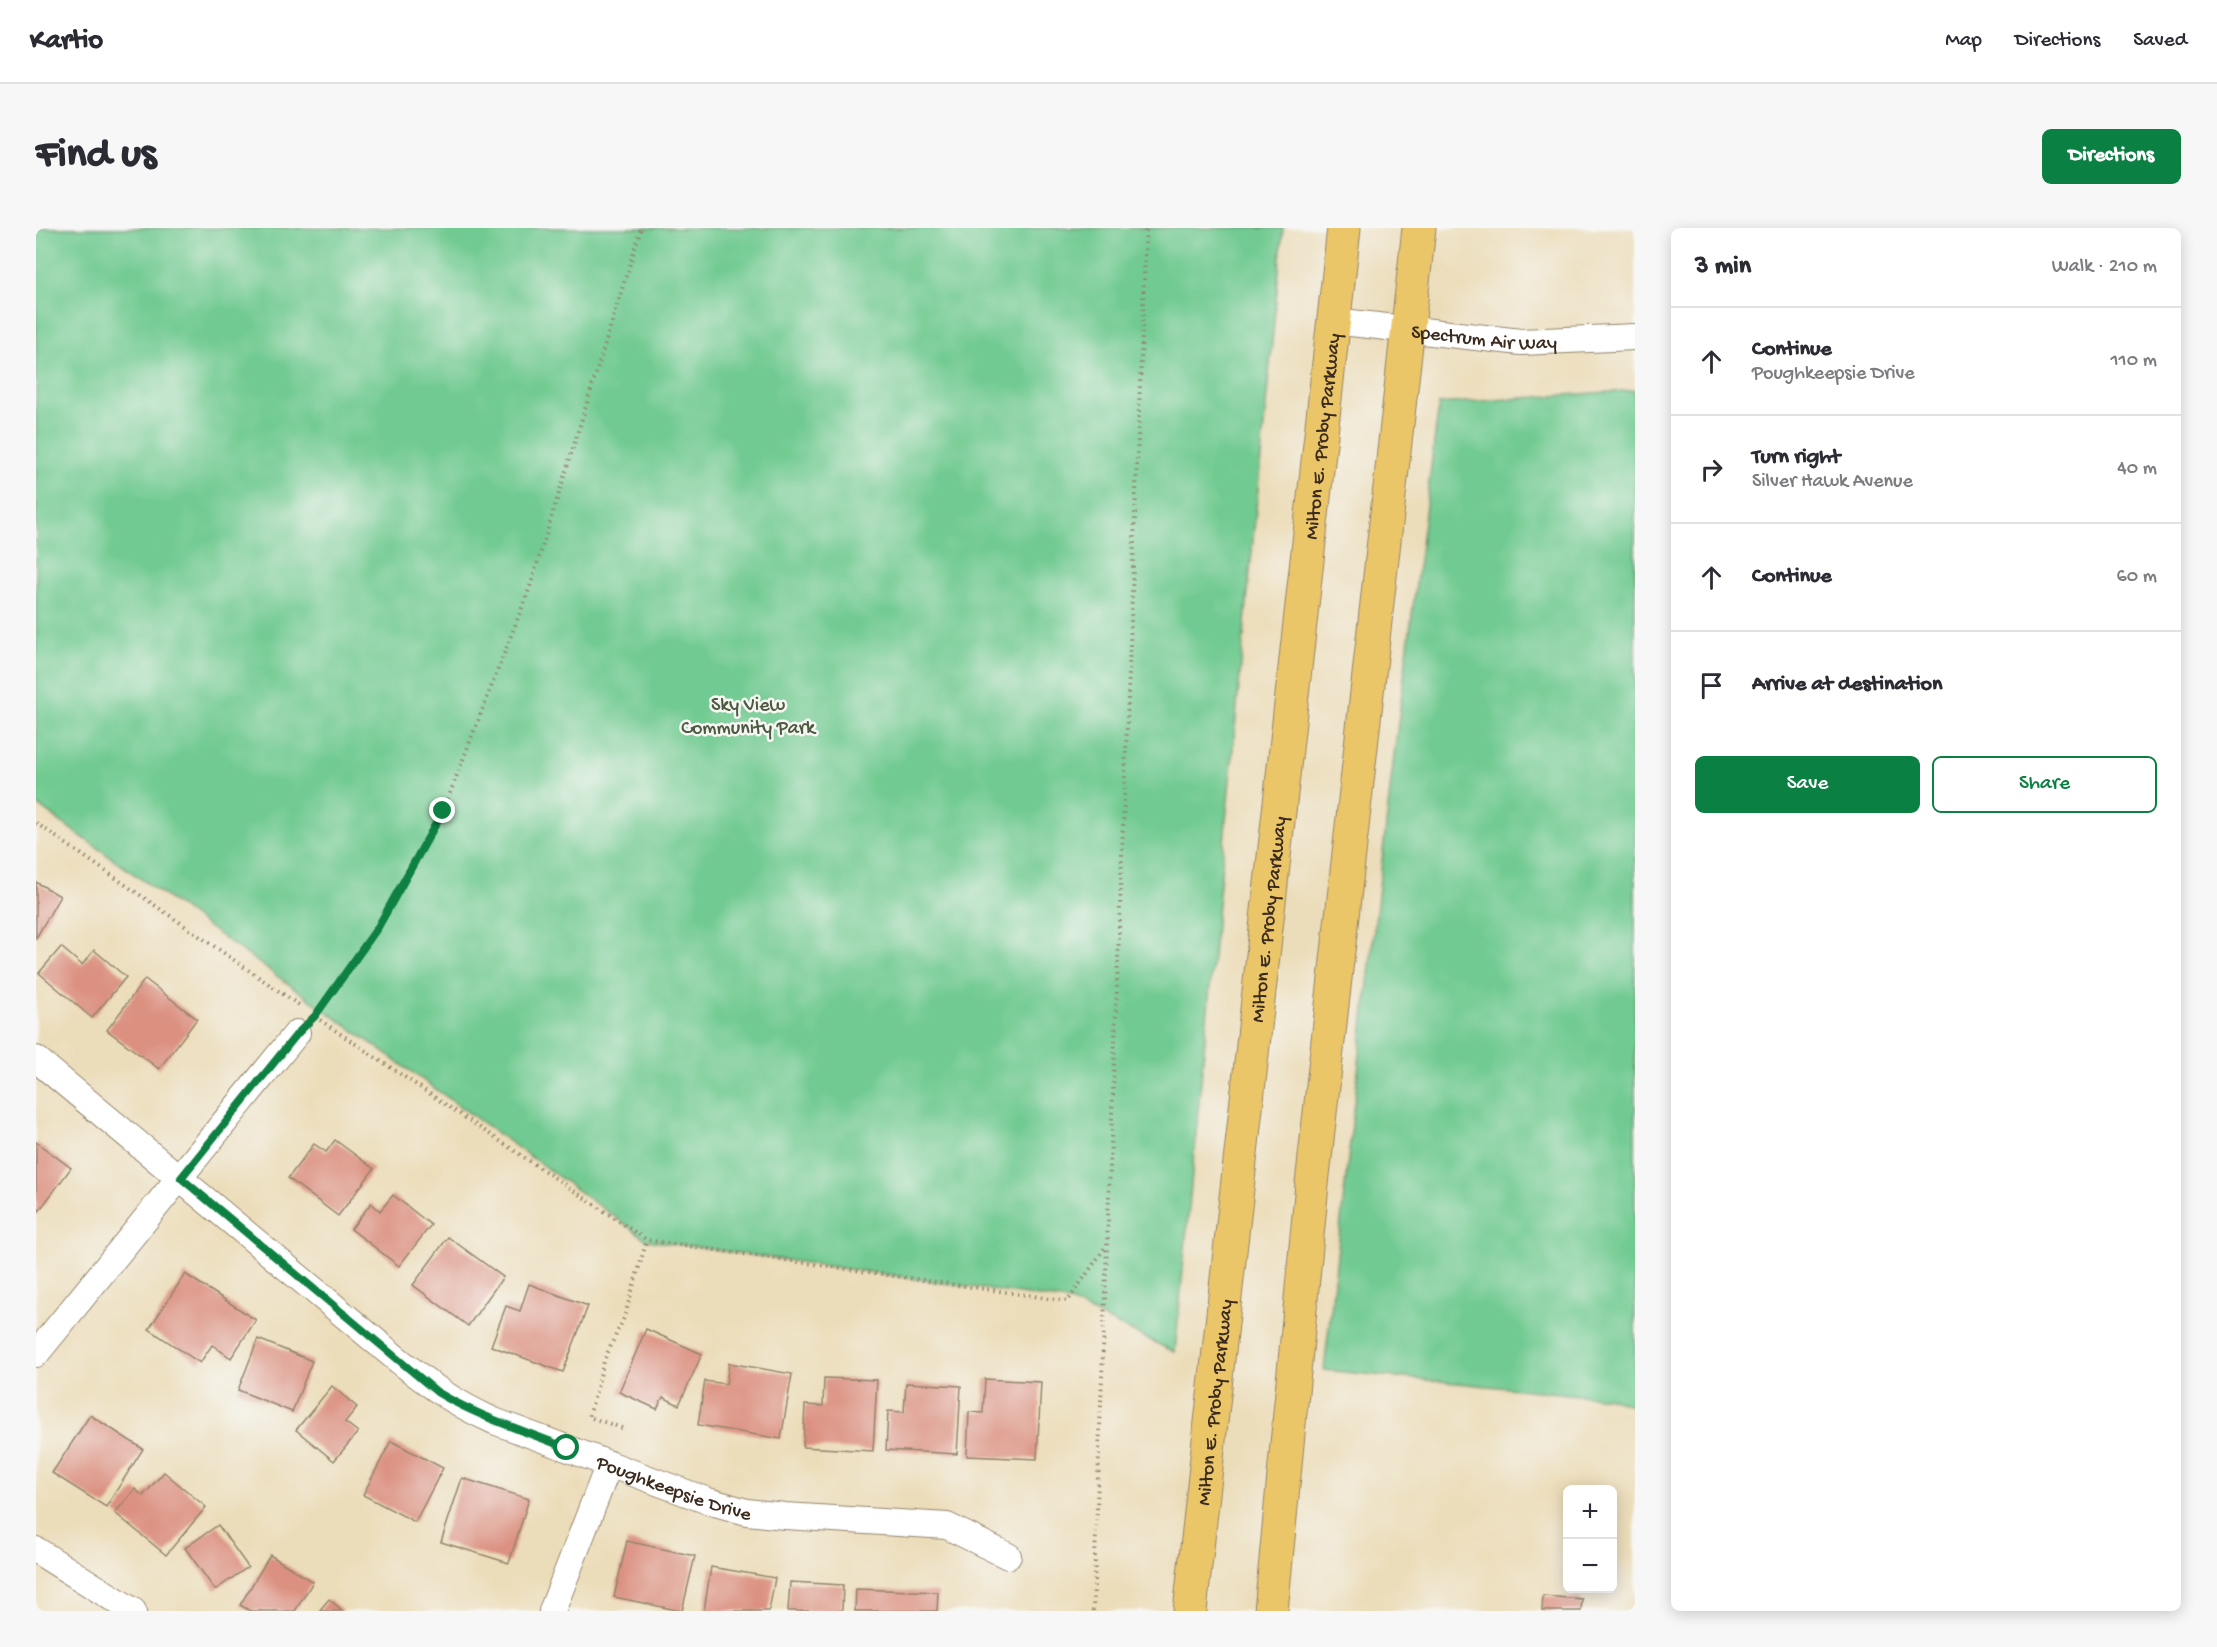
<!DOCTYPE html>
<meta charset="utf-8">
<style>
:root{--surface:#fff;--page:#f7f7f7;--text:#2b2b33;--muted:#7c7c81;--line:#e1e1e2;--accent:#0b8043}
body{margin:0;font-family:"Gochi Hand",sans-serif;background:var(--page);color:var(--text)}
.controls{position:absolute;right:18px;bottom:18px;display:grid;overflow:hidden;border-radius:9px;box-shadow:0 3px 15px #0003}
.controls button{width:54px;height:54px;display:grid;place-items:center;padding:0;border:0;border-bottom:2px solid var(--line);background:var(--surface);color:var(--text);font:30px sans-serif}
.stop{position:absolute;width:18px;height:18px;margin:-14px;border:4px solid #0b8043;border-radius:50%;background:#fff}
.stop.end{background:#0b8043;border-color:#fff;box-shadow:0 2px 6px #0008}
.list{margin:0;padding:0;list-style:none}
h2{display:flex;justify-content:space-between;align-items:center;height:78px;margin:0;padding:0 24px;font-size:26px}
h2 small{font-size:20px;font-weight:400;color:var(--muted)}
.list li{display:grid;grid-template-columns:39px 1fr auto;gap:18px;align-items:center;box-sizing:border-box;height:108px;padding:0 24px;border-top:2px solid var(--line)}
.list b{display:block;font-size:22px;white-space:nowrap}
.list p{margin:0;font-size:20px;white-space:nowrap;color:var(--muted)}
.list em{font-size:20px;font-style:normal;color:var(--muted)}
.actions{display:flex;gap:12px;padding:18px 24px}
.actions a{flex:1;padding:14px 0;border:2px solid var(--accent);border-radius:9px;text-align:center;font-size:21px;color:var(--accent)}
.actions .main{background:var(--accent);color:#fff}
.icon{flex:none;width:33px;height:33px;fill:none;stroke:currentColor;stroke-width:2;stroke-linecap:round;stroke-linejoin:round}
.map{position:relative;flex:none;width:1599px;height:1383px;overflow:hidden;border-radius:9px}
header{display:flex;align-items:center;gap:36px;box-sizing:border-box;height:84px;padding:0 30px;background:var(--surface);border-bottom:2px solid var(--line)}
header strong{font-size:28px}
nav{display:flex;gap:33px;margin-inline-start:auto;font-size:21px}
.intro{display:flex;align-items:center;justify-content:space-between;box-sizing:border-box;height:144px;padding:0 36px}
h1{margin:0;font-size:42px}
.button{padding:15px 27px;border-radius:9px;background:var(--accent);color:#fff;font-size:21px;font-weight:700}
main{display:flex;gap:36px;padding:0 36px}
aside{flex:1;background:var(--surface);border-radius:9px;box-shadow:0 3px 15px #0003}
.map>svg:first-child{display:block}
.green{fill:#71ca91;stroke:#567a58;stroke-width:1.5}
.building{fill:#db9080}
.lines{fill:none;stroke-linecap:round;stroke-linejoin:round}
.street-casing{stroke:#94846c;stroke-width:28}
.highway-casing{stroke:#94846c;stroke-width:35}
.path{stroke:#94846c;stroke-width:4;stroke-dasharray:1.5 4.5;stroke-linecap:butt}
.street{stroke:#fff;stroke-width:26}
.highway{stroke:#ebc669;stroke-width:33}
.route{stroke:#0b8043;stroke-width:8}
.labels{text-anchor:middle;stroke-width:5;stroke-linejoin:round;paint-order:stroke}
.street-label{font-size:20px;fill:#3b2a1e;stroke:#f6f6f2}
.park-label{font-size:20px;fill:#4b5a40;stroke:#f6f6f2}
</style>
<header>
<strong>Kartio</strong>
<nav><a>Map</a><a>Directions</a><a>Saved</a></nav>
</header>
<div class="intro"><h1>Find us</h1><a class="button">Directions</a></div>
<main>
<div class="map">
<svg width="1599" height="1383" viewBox="0 0 1599 1383">
<rect width="100%" height="100%" fill="#f6f6f2"/>
<filter id="ink" filterUnits="userSpaceOnUse"><feTurbulence type="fractalNoise" baseFrequency=".0167" numOctaves="2"/><feDisplacementMap in="SourceGraphic" scale="12" xChannelSelector="R" yChannelSelector="G"/><feConvolveMatrix kernelMatrix="1 2 1 2 8 2 1 2 1" color-interpolation-filters="sRGB"/></filter>
<filter id="wash" filterUnits="userSpaceOnUse"><feTurbulence type="fractalNoise" baseFrequency=".008" numOctaves="4" result="noise"/><feDisplacementMap in="SourceGraphic" scale="24" xChannelSelector="R" yChannelSelector="G"/><feGaussianBlur stdDeviation="1.35" result="paint"/><feColorMatrix in="noise" values="0 0 0 0 0 0 0 0 0 0 0 0 0 0 0 0 0 1.4 0 .05"/><feComposite in="paint" operator="in"/></filter>
<g filter="url(#wash)">
<rect width="100%" height="100%" fill="#ecddba"/>
<g class="green">
<path d="M0,0H1247L1139,1124L1032,1073L611,1012L0,576Z"/>
<path d="M1599,162V1178L1573,1170L1288,1142L1358,527L1403,176Z"/>
</g>
<g id="blocks">
<g class="building">
<path d="M0,654L24,668L0,710Z"/>
<path d="M25,719L46,737L58,722L90,749L56,790L3,745Z"/>
<path d="M109,751L161,791L123,841L71,802Z"/>
<path d="M299,912L338,941L302,988L252,950L278,916L290,924Z"/>
<path d="M0,914L35,940L0,987Z"/>
<path d="M357,967L395,997L363,1038L315,1001L335,975L344,983Z"/>
<path d="M412,1009L467,1049L432,1098L377,1057Z"/>
<path d="M149,1046L220,1092L195,1130L176,1117L164,1135L113,1101Z"/>
<path d="M493,1056L552,1078L527,1144L455,1118L470,1078L484,1083Z"/>
<path d="M610,1101L666,1126L643,1177L627,1169L621,1181L583,1164Z"/>
<path d="M222,1111L276,1133L256,1184L202,1162Z"/>
<path d="M693,1135L756,1146L745,1211L662,1197L669,1153L690,1156Z"/>
<path d="M788,1150L841,1152L837,1223L767,1219L769,1177L787,1178Z"/>
<path d="M949,1151L1005,1154L1001,1231L931,1228L933,1184L947,1185Z"/>
<path d="M870,1155L925,1158L921,1226L850,1222L852,1183L868,1184Z"/>
<path d="M296,1158L321,1179L309,1194L322,1204L298,1233L260,1202Z"/>
<path d="M54,1187L107,1221L70,1279L16,1245Z"/>
<path d="M355,1213L407,1240L379,1294L327,1267Z"/>
<path d="M128,1244L170,1279L130,1327L79,1285L99,1261L107,1268Z"/>
<path d="M426,1250L493,1271L473,1335L405,1314Z"/>
<path d="M182,1297L212,1339L179,1362L149,1320Z"/>
<path d="M591,1313L659,1328L646,1383L578,1369Z"/>
<path d="M234,1327L277,1354L259,1383H214L204,1377Z"/>
<path d="M675,1339L739,1350L733,1383H668Z"/>
<path d="M754,1354L807,1357L806,1383H752Z"/>
<path d="M820,1361L902,1364L901,1383H819Z"/>
<path d="M1507,1368L1546,1371L1545,1383H1506Z"/>
<path d="M293,1371L307,1383H283Z"/>
</g>
</g>
</g>
<g filter="url(#ink)">
<use href="#blocks" fill-opacity="0" stroke="#94846c" stroke-width="1.5"/>
<g class="lines">
<g class="street-casing">
<g id="street">
<path id="s1" d="M1297,93L1485,114L1599,109"/>
<path id="s2" d="M0,831L361,1131C395,1158 418,1175 458,1193L672,1273L711,1284L749,1288L911,1298L972,1328"/>
<path d="M0,1126L261,805"/>
<path d="M0,1322L97,1383"/>
<path d="M516,1383L573,1236"/>
</g>
</g>
<g class="highway-casing">
<g id="highway">
<path id="s3" d="M1154,1383L1308,0"/>
<path d="M1235,1383L1276,956L1383,0"/>
</g>
</g>
<g class="path">
<path d="M0,595L263,777"/>
<path d="M281,786L342,699L407,583L494,359L605,0"/>
<path d="M284,792L611,1012L1032,1073L1070,1018"/>
<path d="M586,1200L553,1189L569,1130L588,1090L611,1012"/>
<path d="M1057,1383L1110,0"/>
</g>
<use href="#street" class="street"/>
<use href="#highway" class="highway"/>
</g>
</g>
<g class="lines" filter="url(#ink)">
<path class="route" d="M407,583L342,699L279,788L261,806L145,950L401,1164C442,1189 487,1202 531,1220"/>
</g>
<g class="labels">
<g class="street-label">
<text dy="7" stroke="none"><textPath href="#s1" startOffset="152">Spectrum Air Way</textPath></text>
<text dy="7" stroke="none"><textPath href="#s3" startOffset="1182">Milton E. Proby Parkway</textPath></text>
<text dy="7" stroke="none"><textPath href="#s3" startOffset="696">Milton E. Proby Parkway</textPath></text>
<text dy="7" stroke="none"><textPath href="#s3" startOffset="210">Milton E. Proby Parkway</textPath></text>
<text dy="7" stroke="none"><textPath href="#s2" startOffset="777">Poughkeepsie Drive</textPath></text>
</g>
<g class="park-label">
<text x="712" y="482">Sky View<tspan x="712" dy="23">Community Park</tspan></text>
</g>
</g>
</svg>
<div class="controls">
<button>+</button>
<button>−</button>
</div>
<div class="stop" style="left:531px;top:1220px"></div>
<div class="stop end" style="left:407px;top:583px"></div>
</div>
<aside>
<h2>3 min<small>Walk · 210 m</small></h2>
<ul class="list">
<li><svg class="icon" aria-label="ahead" viewBox="0 0 24 24"><path d="M12 20V5M6 11l6-6 6 6"/></svg><div><b>Continue</b><p>Poughkeepsie Drive</p></div><em>110 m</em></li>
<li><svg class="icon" aria-label="right" viewBox="0 0 24 24"><path d="M7 20v-9h11M14 6l5 5-5 5"/></svg><div><b>Turn right</b><p>Silver Hawk Avenue</p></div><em>40 m</em></li>
<li><svg class="icon" aria-label="ahead" viewBox="0 0 24 24"><path d="M12 20V5M6 11l6-6 6 6"/></svg><div><b>Continue</b></div><em>60 m</em></li>
<li><svg class="icon" aria-label="arrive" viewBox="0 0 24 24"><path d="M6 21V4h12l-3 4 3 4H6"/></svg><div><b>Arrive at destination</b></div></li>
</ul>
<div class="actions"><a class="main">Save</a><a>Share</a></div>
</aside>
</main>
